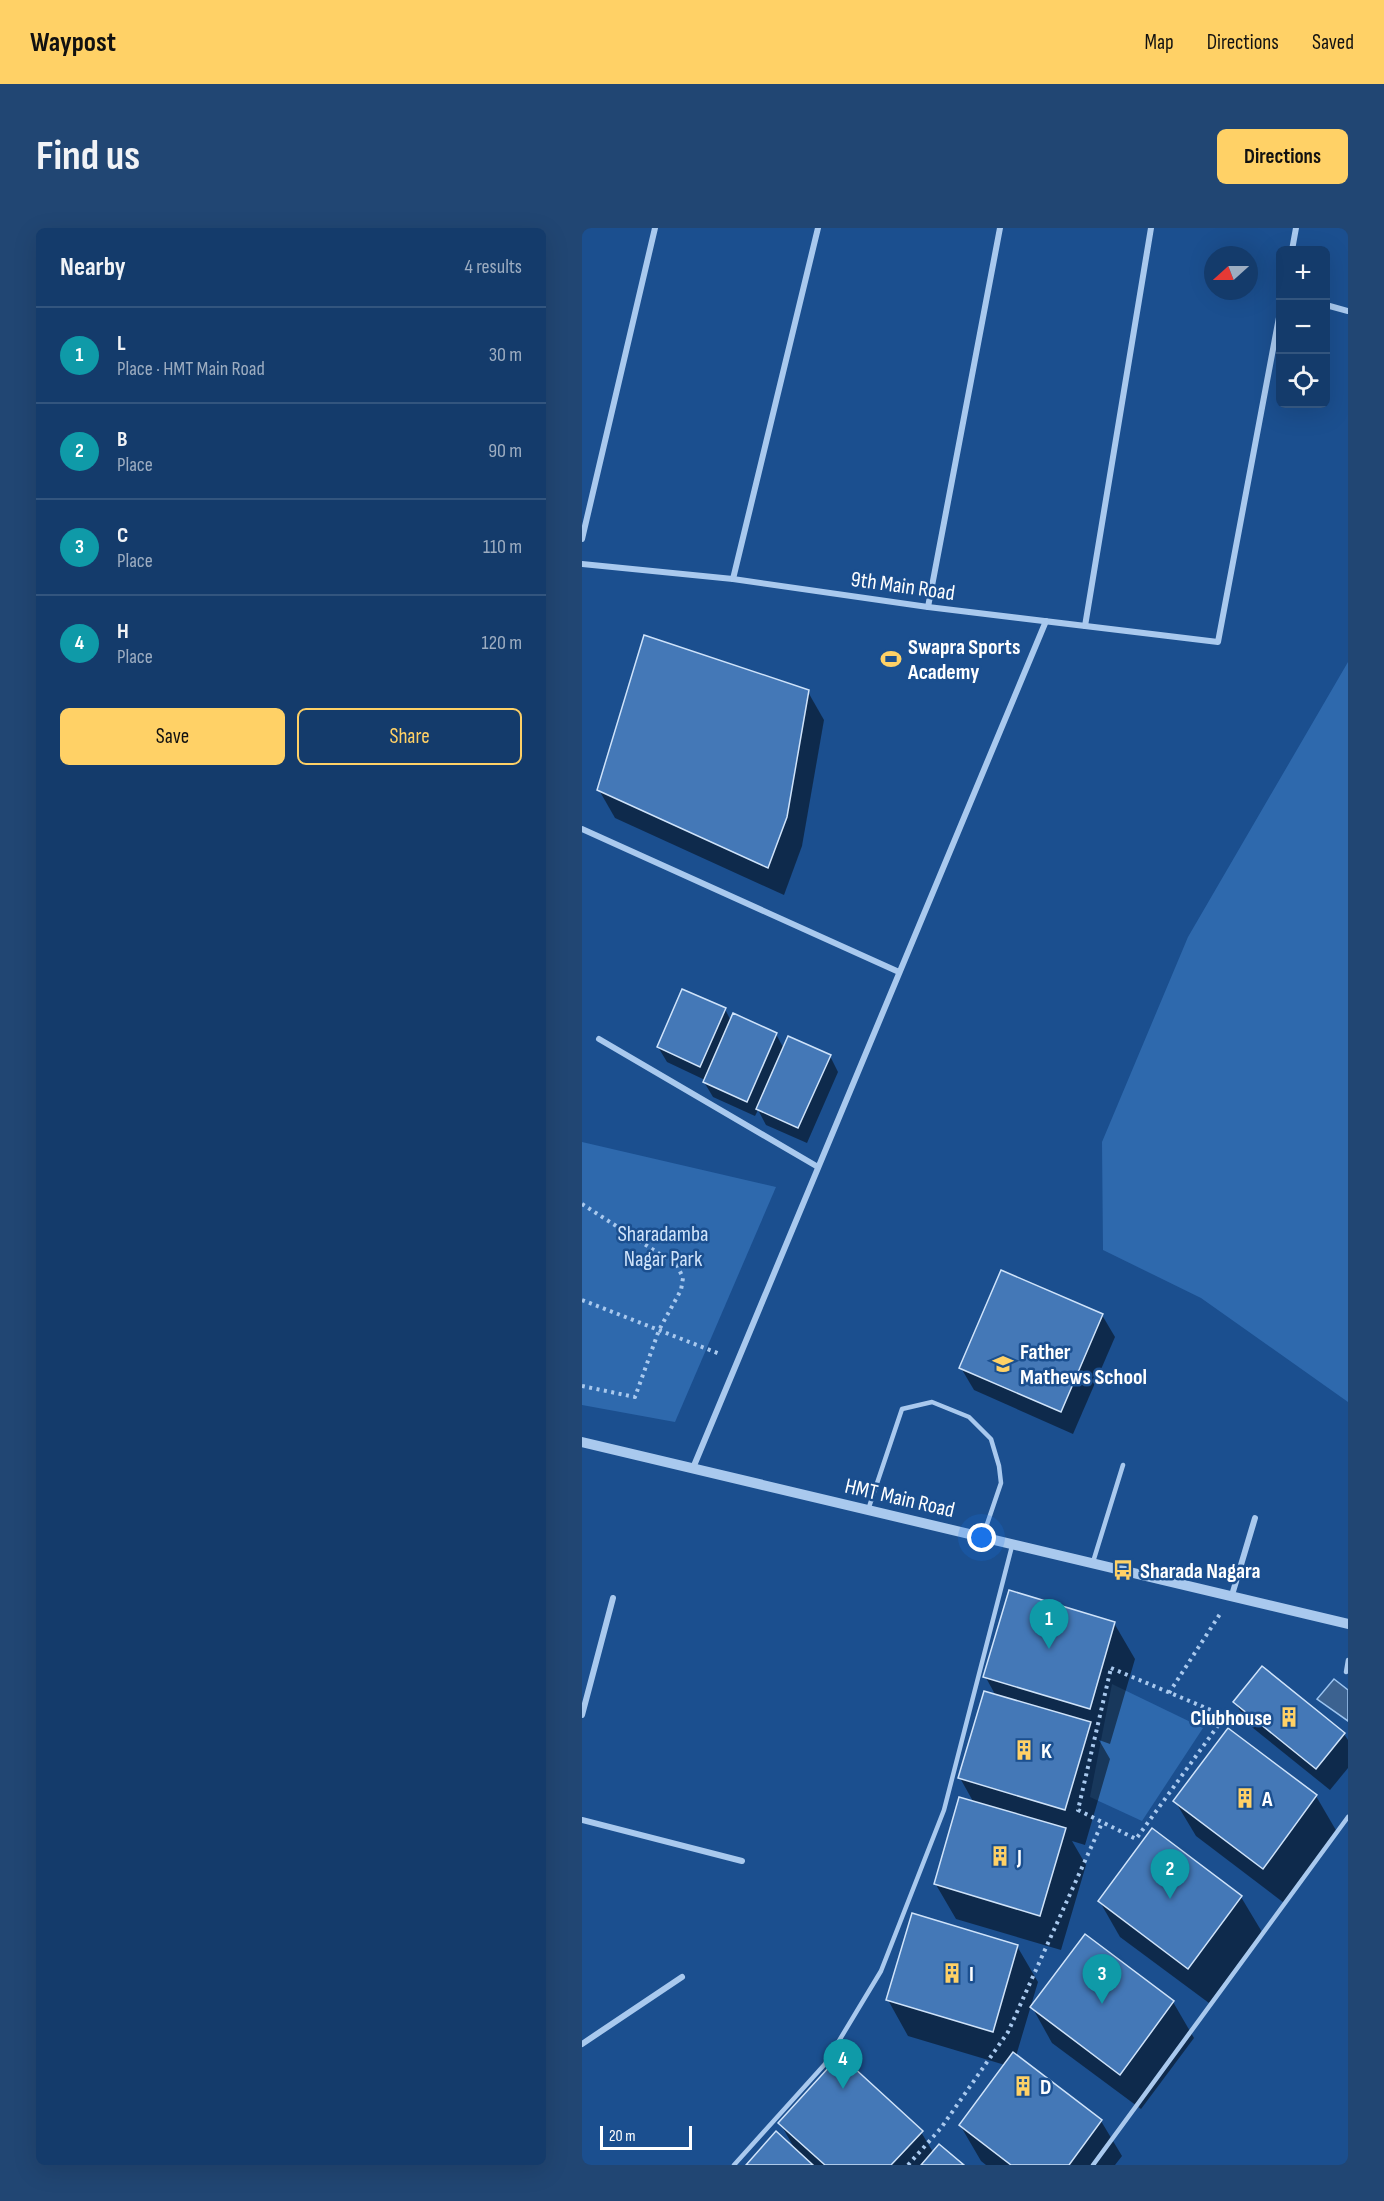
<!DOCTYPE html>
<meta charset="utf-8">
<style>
:root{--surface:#143b6b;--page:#214673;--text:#f1f3f6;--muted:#9dadc1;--line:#33557e;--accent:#ffd166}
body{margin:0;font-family:"Sofia Sans Condensed",sans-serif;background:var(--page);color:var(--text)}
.controls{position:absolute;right:18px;top:18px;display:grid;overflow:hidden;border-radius:9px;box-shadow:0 6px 24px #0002}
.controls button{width:54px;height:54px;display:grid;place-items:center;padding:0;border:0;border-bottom:2px solid var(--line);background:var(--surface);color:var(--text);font:30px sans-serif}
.compass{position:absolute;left:622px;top:18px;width:54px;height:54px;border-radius:50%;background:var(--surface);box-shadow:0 6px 24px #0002;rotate:249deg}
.scale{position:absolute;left:18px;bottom:15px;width:92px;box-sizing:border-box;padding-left:6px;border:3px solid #fff;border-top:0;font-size:16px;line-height:21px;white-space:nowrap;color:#fff;-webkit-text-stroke:4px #1b4f8f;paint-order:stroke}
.you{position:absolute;left:400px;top:1310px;width:21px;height:21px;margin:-15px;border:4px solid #fff;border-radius:50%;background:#1a73e8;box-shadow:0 0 0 9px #1a73e833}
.badge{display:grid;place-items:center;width:39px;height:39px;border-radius:50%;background:var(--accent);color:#fff;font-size:20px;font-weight:700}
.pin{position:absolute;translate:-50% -50px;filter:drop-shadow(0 2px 3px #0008)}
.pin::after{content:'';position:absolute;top:32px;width:21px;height:18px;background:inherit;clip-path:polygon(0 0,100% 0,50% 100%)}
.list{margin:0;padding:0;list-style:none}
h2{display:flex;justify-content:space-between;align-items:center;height:78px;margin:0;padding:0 24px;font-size:26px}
h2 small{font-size:20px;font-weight:400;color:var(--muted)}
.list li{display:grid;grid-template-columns:39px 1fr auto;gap:18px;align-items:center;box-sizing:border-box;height:96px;padding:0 24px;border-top:2px solid var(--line)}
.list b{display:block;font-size:22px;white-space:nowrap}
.list p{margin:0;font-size:20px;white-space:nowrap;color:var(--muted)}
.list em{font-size:20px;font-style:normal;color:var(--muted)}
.actions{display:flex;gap:12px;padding:18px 24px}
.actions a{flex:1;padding:14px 0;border:2px solid var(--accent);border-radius:9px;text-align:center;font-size:21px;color:var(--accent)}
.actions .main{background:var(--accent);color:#111}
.icon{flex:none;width:33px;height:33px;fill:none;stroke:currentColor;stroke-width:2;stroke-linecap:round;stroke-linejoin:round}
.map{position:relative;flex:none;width:766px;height:1937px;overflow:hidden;border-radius:9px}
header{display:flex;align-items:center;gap:36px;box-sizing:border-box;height:84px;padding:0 30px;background:var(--accent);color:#111}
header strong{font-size:28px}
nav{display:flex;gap:33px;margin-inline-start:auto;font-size:21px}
.intro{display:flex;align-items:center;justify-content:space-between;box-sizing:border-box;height:144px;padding:0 36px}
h1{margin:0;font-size:42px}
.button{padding:15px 27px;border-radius:9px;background:var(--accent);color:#111;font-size:21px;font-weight:700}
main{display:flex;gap:36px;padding:0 36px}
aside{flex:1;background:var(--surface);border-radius:9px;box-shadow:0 6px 24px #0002}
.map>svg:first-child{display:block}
.green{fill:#2e69ad}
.water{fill:#3c6290;stroke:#9cc4f0;stroke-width:1.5}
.shadow{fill:#0007}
.building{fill:#4478b7;stroke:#cfe3fa;stroke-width:1.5}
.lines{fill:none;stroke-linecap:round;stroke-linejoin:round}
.path{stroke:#a9c9ee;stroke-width:4;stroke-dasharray:3 4.5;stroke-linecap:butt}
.service{stroke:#a9c9ee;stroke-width:4.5}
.minor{stroke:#a9c9ee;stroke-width:6}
.tertiary{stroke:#a9c9ee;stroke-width:10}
.labels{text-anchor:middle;stroke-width:5;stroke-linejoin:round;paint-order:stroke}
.street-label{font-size:22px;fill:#fff;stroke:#1b4f8f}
.poi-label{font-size:22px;font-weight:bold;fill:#fff;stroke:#1b4f8f;text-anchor:start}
.park-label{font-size:22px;fill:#cfe3fa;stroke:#1b4f8f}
</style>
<header>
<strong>Waypost</strong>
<nav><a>Map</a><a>Directions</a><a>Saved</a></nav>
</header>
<div class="intro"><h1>Find us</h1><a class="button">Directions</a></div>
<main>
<aside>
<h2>Nearby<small>4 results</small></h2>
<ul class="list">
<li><span class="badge" style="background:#0f9aa8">1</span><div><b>L</b><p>Place · HMT Main Road</p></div><em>30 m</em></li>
<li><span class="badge" style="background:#0f9aa8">2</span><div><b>B</b><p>Place</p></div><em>90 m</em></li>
<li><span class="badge" style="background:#0f9aa8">3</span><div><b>C</b><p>Place</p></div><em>110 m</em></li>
<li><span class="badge" style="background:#0f9aa8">4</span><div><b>H</b><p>Place</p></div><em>120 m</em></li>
</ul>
<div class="actions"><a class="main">Save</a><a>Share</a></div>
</aside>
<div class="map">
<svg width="766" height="1937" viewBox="0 0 766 1937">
<rect width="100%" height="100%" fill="#1b4f8f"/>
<g class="green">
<path d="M766,434V1174L619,1070L521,1022L520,914L606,709Z"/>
<path d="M0,914L194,959L93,1194L0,1177Z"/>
<path d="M530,1456L621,1500L560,1593L508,1569Z"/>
</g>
<path class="water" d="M752,1451L766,1462V1493L735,1471Z"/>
<g class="shadow">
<path d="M226,464L242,492L220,618L202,667L33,590L17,562Z"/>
<path d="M143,781L149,793L194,806L202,821L248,828L256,844L225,915L184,897L176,882L173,888L131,869L122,854L123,852L85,834L76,819Z"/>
<path d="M520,1087L533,1109L491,1206L392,1162L379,1140Z"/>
<path d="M532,1395L553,1431L528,1516L517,1512L528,1531L503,1617L490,1613L504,1637L479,1722L374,1691L353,1655L392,1575L378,1550L414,1468L403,1448Z"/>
<path d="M680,1440L762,1506L766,1512V1540L748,1562L666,1496L653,1474Z"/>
<path d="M734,1568L755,1604L702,1675L614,1608L593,1573Z"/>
<path d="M659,1669L680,1704L627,1775L538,1709L518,1674Z"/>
<path d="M503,1708L591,1774L612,1810L559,1881L470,1815L450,1779Z"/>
<path d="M435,1718L456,1754L434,1828L519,1893L540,1928L533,1937H404L399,1933L378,1897L423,1837L326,1808L306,1772Z"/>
<path d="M198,1895L339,1904L351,1924L380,1937H166L214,1923Z"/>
</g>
<g class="building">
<path d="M62,407L227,462L205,589L186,640L15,562Z"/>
<path d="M100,761L144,780L118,839L75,819Z"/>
<path d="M151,785L195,805L165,874L121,854Z"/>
<path d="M206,808L249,827L216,900L174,881Z"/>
<path d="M419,1042L521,1086L479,1184L377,1140Z"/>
<path d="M427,1362L533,1394L508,1481L401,1449Z"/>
<path d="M680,1438L763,1505L734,1541L651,1474Z"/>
<path d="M402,1463L509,1494L483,1582L376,1550Z"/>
<path d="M646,1500L735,1567L681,1641L591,1573Z"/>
<path d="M377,1569L484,1600L458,1688L352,1656Z"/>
<path d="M570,1600L660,1668L606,1741L516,1673Z"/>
<path d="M330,1685L436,1717L411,1804L304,1772Z"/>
<path d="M503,1706L592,1773L538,1847L448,1779Z"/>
<path d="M431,1824L520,1892L487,1937H429L377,1897Z"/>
<path d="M258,1827L341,1903L309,1937H243L196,1895Z"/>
<path d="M194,1903L231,1937H164Z"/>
<path d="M357,1916L382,1937H339Z"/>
</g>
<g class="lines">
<g class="path">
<path d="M0,976L95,1037L101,1050L99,1062L77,1102L53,1169L0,1158"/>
<path d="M0,1072L138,1126"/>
<path d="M529,1440L643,1488L554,1611L496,1582Z"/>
<path d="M587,1465L638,1386"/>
<path d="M326,1937L359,1900L426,1804L520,1595"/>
</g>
<g class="service">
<path d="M286,1282L320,1181L350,1174L387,1189L409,1211L417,1238L419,1255L401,1308"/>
<path d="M511,1334L541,1237"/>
<path d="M764,1444L766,1432"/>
<path d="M152,1937L243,1836L299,1743L362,1582L430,1318"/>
<path d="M511,1937L766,1589"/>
</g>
<g class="minor">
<path d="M710,22L714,0"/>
<path d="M744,77L766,83"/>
<path d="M0,311L73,0"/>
<path d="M0,336L151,351L346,379L636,414L698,84"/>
<path d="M151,351L236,0"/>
<path d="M346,379L418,0"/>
<path d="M503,398L569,0"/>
<path d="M0,601L317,744"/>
<path d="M17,811L236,939"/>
<path d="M111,1240L464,393"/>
<path d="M650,1367L673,1290"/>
<path d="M0,1487L31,1370"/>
<path d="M0,1592L160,1633"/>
<path d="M0,1816L100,1749"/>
</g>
<path class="tertiary" d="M0,1214L766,1396"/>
</g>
<defs>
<g id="stadium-bare" transform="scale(1.62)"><path d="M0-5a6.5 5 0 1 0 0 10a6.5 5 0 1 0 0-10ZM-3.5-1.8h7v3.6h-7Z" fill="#ffd166" stroke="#1b4f8f" stroke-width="2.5" paint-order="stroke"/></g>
<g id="school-bare" transform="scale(1.62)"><path d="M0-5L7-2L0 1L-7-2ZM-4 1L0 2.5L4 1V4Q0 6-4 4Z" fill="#ffd166" stroke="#1b4f8f" stroke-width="2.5" paint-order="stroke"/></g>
<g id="bus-bare" transform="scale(1.62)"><path d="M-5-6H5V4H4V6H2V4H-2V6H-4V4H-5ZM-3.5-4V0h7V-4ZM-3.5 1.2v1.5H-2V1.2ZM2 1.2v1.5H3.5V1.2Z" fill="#ffd166" stroke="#1b4f8f" stroke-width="2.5" paint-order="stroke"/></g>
<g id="building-bare" transform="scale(1.62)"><path d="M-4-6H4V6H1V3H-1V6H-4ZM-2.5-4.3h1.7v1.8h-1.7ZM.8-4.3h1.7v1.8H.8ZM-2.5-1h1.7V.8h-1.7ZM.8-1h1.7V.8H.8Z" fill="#ffd166" stroke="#1b4f8f" stroke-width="2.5" paint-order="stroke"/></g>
</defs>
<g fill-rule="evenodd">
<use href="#stadium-bare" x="309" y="431"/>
<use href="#school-bare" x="421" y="1136"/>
<use href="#bus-bare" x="541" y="1342"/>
<use href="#building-bare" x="707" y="1489"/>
<use href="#building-bare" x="442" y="1522"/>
<use href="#building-bare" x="663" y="1570"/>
<use href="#building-bare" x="418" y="1628"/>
<use href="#building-bare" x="370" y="1745"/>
<use href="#building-bare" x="441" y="1858"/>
</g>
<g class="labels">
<g class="street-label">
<text transform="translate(321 357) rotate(8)" y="8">9th Main Road</text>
<text transform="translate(318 1269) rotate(13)" y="8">HMT Main Road</text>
</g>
<g class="poi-label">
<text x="326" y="426">Swapra Sports<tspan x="326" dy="25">Academy</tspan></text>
<text x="438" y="1131">Father<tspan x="438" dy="25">Mathews School</tspan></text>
<text x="558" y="1350">Sharada Nagara</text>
<text x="690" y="1497" text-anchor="end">Clubhouse</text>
<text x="459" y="1530">K</text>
<text x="680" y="1578">A</text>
<text x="435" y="1636">J</text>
<text x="387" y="1753">I</text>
<text x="458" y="1866">D</text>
</g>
<g class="park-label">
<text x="81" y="1013">Sharadamba<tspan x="81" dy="25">Nagar Park</tspan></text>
</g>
</g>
</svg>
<div class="controls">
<button>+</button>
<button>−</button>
<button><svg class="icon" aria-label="locate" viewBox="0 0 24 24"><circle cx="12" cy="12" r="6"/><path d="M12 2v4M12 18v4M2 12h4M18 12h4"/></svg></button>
</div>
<svg class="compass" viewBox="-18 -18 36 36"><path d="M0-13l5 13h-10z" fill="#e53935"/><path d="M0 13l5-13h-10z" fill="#9dadc1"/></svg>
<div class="scale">20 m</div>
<div class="you"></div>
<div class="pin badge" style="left:467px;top:1421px;background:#0f9aa8">1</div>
<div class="pin badge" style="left:588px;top:1671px;background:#0f9aa8">2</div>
<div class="pin badge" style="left:520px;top:1776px;background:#0f9aa8">3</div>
<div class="pin badge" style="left:261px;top:1861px;background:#0f9aa8">4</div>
</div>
</main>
